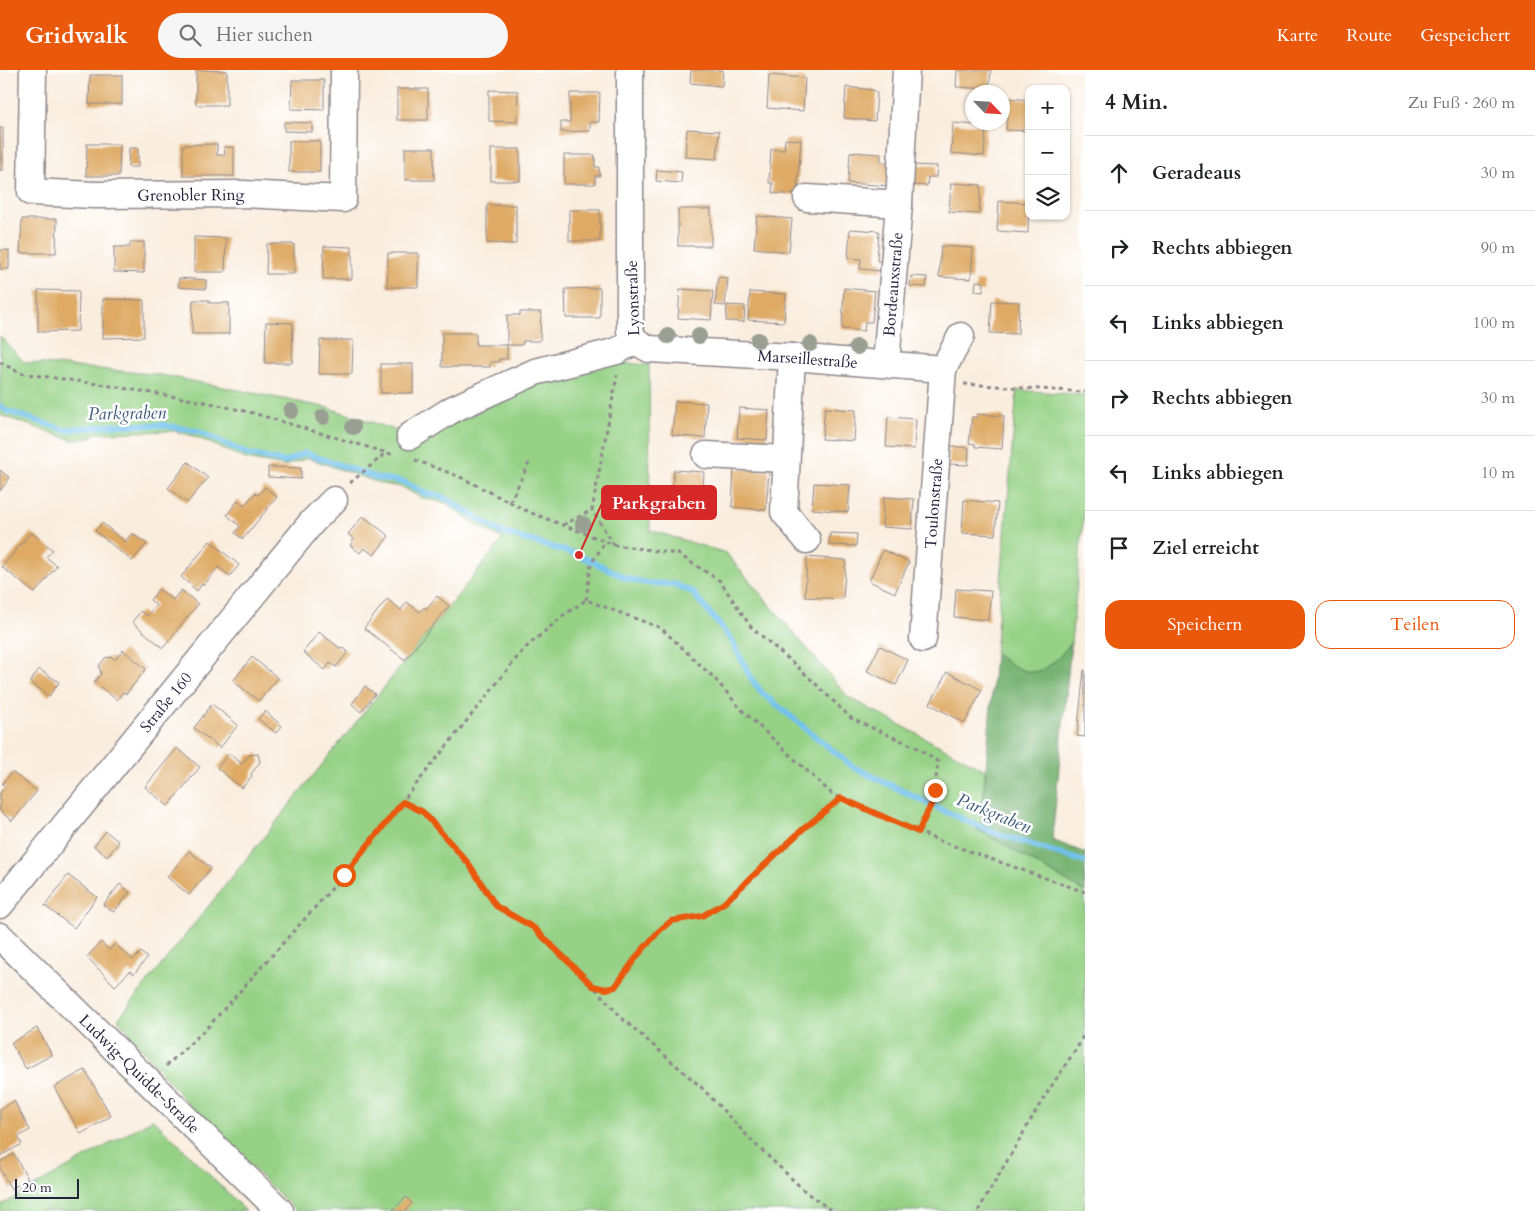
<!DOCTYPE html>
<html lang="de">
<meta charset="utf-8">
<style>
:root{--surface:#fff;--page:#f6f6f6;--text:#202124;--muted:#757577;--line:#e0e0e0;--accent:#ea580c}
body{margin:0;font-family:Cardo,serif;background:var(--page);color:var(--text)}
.controls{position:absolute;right:15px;top:15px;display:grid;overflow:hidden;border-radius:10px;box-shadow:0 1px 4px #0004}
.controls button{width:45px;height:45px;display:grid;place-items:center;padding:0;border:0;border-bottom:1px solid var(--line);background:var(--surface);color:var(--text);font:25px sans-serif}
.compass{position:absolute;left:965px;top:15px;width:45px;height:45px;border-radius:50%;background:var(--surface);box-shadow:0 1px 4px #0004;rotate:115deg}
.scale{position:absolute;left:15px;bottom:12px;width:64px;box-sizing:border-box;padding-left:5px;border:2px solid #22223b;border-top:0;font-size:14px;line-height:18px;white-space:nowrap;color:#22223b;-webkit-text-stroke:4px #fff;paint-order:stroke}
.stop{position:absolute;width:15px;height:15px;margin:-11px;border:4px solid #ea580c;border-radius:50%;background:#fff}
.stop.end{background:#ea580c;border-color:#fff;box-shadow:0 1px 5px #0008}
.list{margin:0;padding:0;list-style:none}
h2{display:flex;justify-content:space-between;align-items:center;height:65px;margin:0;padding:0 20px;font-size:21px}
h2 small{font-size:16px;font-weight:400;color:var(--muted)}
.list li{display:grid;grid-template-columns:32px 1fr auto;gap:15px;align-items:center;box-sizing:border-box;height:75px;padding:0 20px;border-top:1px solid var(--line)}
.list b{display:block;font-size:19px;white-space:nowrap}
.list em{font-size:16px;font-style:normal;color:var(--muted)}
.actions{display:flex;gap:10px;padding:15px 20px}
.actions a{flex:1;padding:11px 0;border:1px solid var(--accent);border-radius:15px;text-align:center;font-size:18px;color:var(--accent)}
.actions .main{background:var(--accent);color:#fff}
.icon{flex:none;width:28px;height:28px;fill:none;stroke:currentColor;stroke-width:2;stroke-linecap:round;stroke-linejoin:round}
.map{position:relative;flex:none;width:1085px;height:1141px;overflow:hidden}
header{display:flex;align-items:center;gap:30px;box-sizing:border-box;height:70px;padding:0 25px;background:var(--accent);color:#fff}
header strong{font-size:24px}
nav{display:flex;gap:28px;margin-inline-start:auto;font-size:18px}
.search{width:350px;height:45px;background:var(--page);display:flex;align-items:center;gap:12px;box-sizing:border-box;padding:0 18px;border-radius:28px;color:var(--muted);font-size:19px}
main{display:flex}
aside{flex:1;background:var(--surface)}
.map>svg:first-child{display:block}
.green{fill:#96d186;stroke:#5c7a60}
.forest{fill:#78b373;stroke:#4d6a57}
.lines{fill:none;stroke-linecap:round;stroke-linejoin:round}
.stream{stroke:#70c1ec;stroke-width:6}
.building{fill:#deaa65}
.street-casing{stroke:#8e888c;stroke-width:29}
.path{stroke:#8e888c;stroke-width:3;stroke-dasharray:4 4;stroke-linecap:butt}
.street{stroke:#fff;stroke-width:26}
.tree{fill:#999f93}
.route{stroke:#ea580c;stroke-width:6}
.labels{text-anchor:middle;stroke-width:5;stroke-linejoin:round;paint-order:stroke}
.street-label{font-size:16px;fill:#22223b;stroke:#fff}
.water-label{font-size:18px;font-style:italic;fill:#3d5a79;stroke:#fff}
.leader{fill:none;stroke:#d62828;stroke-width:2}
.callout-dot{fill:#d62828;stroke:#fff;stroke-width:2}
.callout{fill:#d62828;stroke:#d62828;stroke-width:2}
.callout-label{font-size:18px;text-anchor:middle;font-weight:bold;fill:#fff}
</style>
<header>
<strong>Gridwalk</strong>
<div class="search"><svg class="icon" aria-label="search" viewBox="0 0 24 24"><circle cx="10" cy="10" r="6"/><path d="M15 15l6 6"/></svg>Hier suchen</div>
<nav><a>Karte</a><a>Route</a><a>Gespeichert</a></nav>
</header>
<main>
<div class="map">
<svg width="1085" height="1141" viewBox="0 0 1085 1141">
<rect width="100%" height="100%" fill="#fff"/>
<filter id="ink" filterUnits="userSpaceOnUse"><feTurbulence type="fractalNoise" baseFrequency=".02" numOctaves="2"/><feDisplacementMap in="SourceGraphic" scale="10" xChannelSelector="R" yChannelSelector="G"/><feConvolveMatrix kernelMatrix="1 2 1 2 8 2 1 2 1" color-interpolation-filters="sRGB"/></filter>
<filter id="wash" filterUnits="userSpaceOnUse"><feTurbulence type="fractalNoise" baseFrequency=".0096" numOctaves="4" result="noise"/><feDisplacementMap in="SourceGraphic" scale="20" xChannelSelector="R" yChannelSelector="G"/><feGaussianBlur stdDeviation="1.12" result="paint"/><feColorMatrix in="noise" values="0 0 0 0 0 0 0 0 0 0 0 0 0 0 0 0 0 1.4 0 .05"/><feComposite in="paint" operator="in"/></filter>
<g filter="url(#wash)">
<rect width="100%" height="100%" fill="#f9edde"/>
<g class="green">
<path d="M0,266L24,292L162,305L329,338L423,369L527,317L610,292L649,295L650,460L726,483L848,627L985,700L982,749L977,759L1085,822V1141H296L185,1031L118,949L503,469L477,455L446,433L422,428L402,417L382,414L308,388L284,396L246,389L194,366L175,361L96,363L90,368L72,370L0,345Z"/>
<path d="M1017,320L1085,325V433L1071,573C1044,607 1031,611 995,584Z"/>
<path d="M153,1049L246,1141H0V1136Z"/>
</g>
<path class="forest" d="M1071,573L1052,770L1085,783V822L977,759L982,749L995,584C1031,611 1044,607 1071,573Z"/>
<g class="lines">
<path class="stream" d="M0,336L7,341L65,360L115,355H163L197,361L247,384L285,392L305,383L378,408L404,412L424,423L443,427L453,433L500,462L579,485L628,509L647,513L673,514L692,522L731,569L751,608L762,623L853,697L942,740L995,763L1085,792"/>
</g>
<g id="blocks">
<g class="building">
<path d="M196,0L227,1V35H196Z"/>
<path d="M691,0H723L722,16L690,13Z"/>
<path d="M957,0H991L989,19L956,17Z"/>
<path d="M90,5H122V34H89Z"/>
<path d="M769,5L805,8L803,41L767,38Z"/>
<path d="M292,10H324V40L291,39Z"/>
<path d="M846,17L873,20L877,23L875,51L844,48Z"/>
<rect x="397" y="19" width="31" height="31"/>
<path d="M489,20L518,21L517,52L489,51Z"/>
<path d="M570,23H600L599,52H590V61L561,62V52H570Z"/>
<path d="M1009,28L1029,30V61L1006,60Z"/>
<path d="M284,52L312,53V62L284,61Z"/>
<path d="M953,53L986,56L984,86L951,83Z"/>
<rect x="0" y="58" width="3" height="42"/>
<path d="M687,59L719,61L717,89L685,87Z"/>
<path d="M785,69L801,70L797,125L772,123L773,113H769L771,79L784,80Z"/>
<rect x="289" y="71" width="31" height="31"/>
<path d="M87,74H120L119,106H86Z"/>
<path d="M217,74V85H225L224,77H234V106H183V75Z"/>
<path d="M129,78H138V97H128Z"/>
<rect x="405" y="78" width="29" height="32"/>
<rect x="491" y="79" width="29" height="32"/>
<path d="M850,82L881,84V92H892L890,116L848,113Z"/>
<path d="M564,85H595V97H599L600,106H595V114H564Z"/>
<path d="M911,95L937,96L936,107H928L927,116L910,115Z"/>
<path d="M657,100L682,102L681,113L656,111Z"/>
<path d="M951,113L981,115L979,144L949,142Z"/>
<path d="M999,131L1029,133L1028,163L997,161Z"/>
<path d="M487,135H516V174L487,173Z"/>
<rect x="678" y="139" width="33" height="37"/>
<rect x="569" y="140" width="31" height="31"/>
<path d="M757,146L792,149L789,182L754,178Z"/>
<path d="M22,149H57L56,183H20Z"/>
<path d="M850,159L879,161L877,191H883L882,201L860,199L861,189L848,188Z"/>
<path d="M194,167L226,168L225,202H194Z"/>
<path d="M130,172H144V203L114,202V177H130Z"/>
<path d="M267,174H294V204H266Z"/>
<path d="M324,176L352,177V209H323Z"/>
<path d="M941,176L973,178L971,209L939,207Z"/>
<rect x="0" y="180" width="9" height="19"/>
<path d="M388,183H418V217H387Z"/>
<path d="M911,206L927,207L926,217L910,216Z"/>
<path d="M718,207L728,208L725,236L715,235Z"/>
<path d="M179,208L206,210V219L178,217Z"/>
<path d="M976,211L984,212L983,222L975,221Z"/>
<path d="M600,218V248H566L565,219Z"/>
<path d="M844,218L875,221L872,252H865L864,261L842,259Z"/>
<path d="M680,219L713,221L711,250L678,248Z"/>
<path d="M38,220L79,221L78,261L38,262Z"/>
<path d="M750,222L786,224L784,252L748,250Z"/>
<path d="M103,229L144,230V267L103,268Z"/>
<path d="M193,230H209V233H229V264H192Z"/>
<path d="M992,231L1019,232L1018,264L990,263Z"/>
<path d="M727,235L745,236L744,252L726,251Z"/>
<path d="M520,242H541L540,271H523L522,275H507V245H520Z"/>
<path d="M266,252L293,253L292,293H265Z"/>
<path d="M442,263H476V275H507V289H499V292H490V297H442Z"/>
<path d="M320,270H353L352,304H319Z"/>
<rect x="381" y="294" width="32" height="29"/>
<path d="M675,331L707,333L705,368L672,365Z"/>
<path d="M739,338L769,340L767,370L737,368Z"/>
<path d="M825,338L856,340L854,371L822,369Z"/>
<path d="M977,344L1004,346L1002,379L975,377V374L969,373L972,347H977Z"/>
<path d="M888,347L916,349L914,379L886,377Z"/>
<path d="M950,376L969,378L968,395L949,394Z"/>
<path d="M188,392L208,408L187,433L168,418Z"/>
<path d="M268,397L301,398V409L268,407Z"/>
<path d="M734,398L769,401L766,440L732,437Z"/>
<path d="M0,400L10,408L0,421Z"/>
<path d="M674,400L704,402L702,435L671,434Z"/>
<path d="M814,413L850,415L848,442L812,439Z"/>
<path d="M265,417L277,427L243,469L235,463L240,456L227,445L238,430L244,436L255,423L258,425Z"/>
<path d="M884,427L914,429L912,459L882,457Z"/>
<path d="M964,430L998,433L995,465L962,463Z"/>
<path d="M363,446L389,466L374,485L364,478L360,483L350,475L354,469L348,464Z"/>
<path d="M102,453L125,472L132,463L147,474L132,491L95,461Z"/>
<path d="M31,462L53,480L46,487L57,496L35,523L2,497Z"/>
<path d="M830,463L857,464L856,476L829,475Z"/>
<path d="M210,471L239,495L230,506L218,497L204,515L202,514L197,521L181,507Z"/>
<path d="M883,480L909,492L895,523L869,511Z"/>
<path d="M807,487L846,490L843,529L805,527Z"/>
<path d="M159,519L173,530L181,520L198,534L163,578L132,552L141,541L147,546L156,535L150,530Z"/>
<path d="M956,519L991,521L988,550L954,547Z"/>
<path d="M437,526L449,536L405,590L364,558L387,529L401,540L407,532L420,542L424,537L426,539Z"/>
<path d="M319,562L341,579L343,578L348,582L336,597L330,593L325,600L303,582Z"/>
<path d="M880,576L908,590L896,615L867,601Z"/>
<path d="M123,580L146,599L126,624L123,622L117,630L94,612L101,604L99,596L105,588L112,587L115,590Z"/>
<path d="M252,587L278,608L259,631L233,611Z"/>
<path d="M39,599L59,612L49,626L30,612Z"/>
<path d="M1084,600H1085V667L1077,666Z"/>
<path d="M947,602L982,620L965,653L930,634Z"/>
<path d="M365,616L375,624L361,642L352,634Z"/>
<path d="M212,634L238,655L220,678L194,658Z"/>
<path d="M265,641L282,656L276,663L258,649Z"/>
<path d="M177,678L200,697L168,736L145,717Z"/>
<path d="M229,683L242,694L249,685L258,684L260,692L251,704L252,706L242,718L217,698Z"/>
<path d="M12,702L37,721L12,751L0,741V723L5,717L2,714Z"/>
<path d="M106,761L119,772L107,787L94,776Z"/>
<path d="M189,781L211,798L189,825L167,807Z"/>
<path d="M68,805L97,827L74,858L45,836Z"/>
<path d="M120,814L130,822L114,842L103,835Z"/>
<path d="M101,872L109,880L115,874L133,890L141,882L147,888L134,904L130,901L115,916L87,887Z"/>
<path d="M37,958L52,985L26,999L11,973Z"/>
<path d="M85,1000L111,1046L81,1064L54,1017Z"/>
<path d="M14,1031L30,1060L18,1067L22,1074L0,1086V1039Z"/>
<path d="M14,1084L28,1109L11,1119L0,1099V1092Z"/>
<path d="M406,1127L412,1133L405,1141H392Z"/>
</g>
</g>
</g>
<g filter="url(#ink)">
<use href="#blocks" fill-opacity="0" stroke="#8e888c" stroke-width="1"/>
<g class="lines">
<g class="street-casing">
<g id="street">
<path id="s1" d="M33,0L31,122L94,125L244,124L343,129L344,0"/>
<path d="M630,0V261L635,271"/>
<path d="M807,128L899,134"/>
<path id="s2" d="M635,271L649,279L792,287L943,299"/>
<path d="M792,287L784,442L807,470"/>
<path id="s3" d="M886,294L899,134L906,0"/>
<path d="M410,366L453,339L535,302L617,281L635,271"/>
<path d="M706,385L785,389"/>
<path id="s4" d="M923,569L943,299L961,266"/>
<path id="s5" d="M0,835L312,452L334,430"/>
<path id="s6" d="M0,866L280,1141"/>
</g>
</g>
<g class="path">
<path d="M0,292L20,303L105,315L205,332L253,343L394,385"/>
<path d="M964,314L1085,322"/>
<path d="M415,390L458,406L529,442L615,475L678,484L720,511L751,557L800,599L852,649L918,678L938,692C935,720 931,736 918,761"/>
<path d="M350,413L387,382"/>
<path d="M510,432L529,393"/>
<path d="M563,455L592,440"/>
<path d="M614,475L592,440L617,305"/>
<path d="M586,530L591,494L605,472"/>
<path d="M403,732L423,741L469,794L496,836L534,858L582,904L624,950L701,1017L755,1074L806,1122L832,1141"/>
<path d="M595,917L605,919L615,917L638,885L659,861L671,851L702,846L724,833L803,759L841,728"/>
<path d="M166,996L207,958L344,805L523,580L564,545L586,530L661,558L714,608L742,640L832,724L937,770L1085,822"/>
<path d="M978,1141L1043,1029L1080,973L1085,961"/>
</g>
<use href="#street" class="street"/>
</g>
<g class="tree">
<circle cx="668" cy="266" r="8"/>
<circle cx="699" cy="266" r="8"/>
<circle cx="758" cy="270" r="8"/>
<circle cx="810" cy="274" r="8"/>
<circle cx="857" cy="277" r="8"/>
<circle cx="291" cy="341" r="8"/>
<circle cx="323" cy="347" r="8"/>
<circle cx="353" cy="357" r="8"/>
<circle cx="583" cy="454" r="8"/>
</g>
</g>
<g class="lines" filter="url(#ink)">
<path class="route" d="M344,805L403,732L423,742L469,794L496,836L534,858L593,916L606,919L615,917L638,885L659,861L671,851L702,846L724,833L803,759L841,728L918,762L931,735L935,720"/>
</g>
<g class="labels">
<g class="street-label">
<text dy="6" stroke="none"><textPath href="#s1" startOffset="282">Grenobler Ring</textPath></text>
<text dy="6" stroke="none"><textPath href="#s3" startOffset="80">Bordeauxstraße</textPath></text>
<text transform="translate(632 228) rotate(-92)" y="6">Lyonstraße</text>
<text dy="6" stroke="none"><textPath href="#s2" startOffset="175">Marseillestraße</textPath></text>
<text dy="6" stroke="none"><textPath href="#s4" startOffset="136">Toulonstraße</textPath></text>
<text dy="6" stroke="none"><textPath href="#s5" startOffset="262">Straße 160</textPath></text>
<text dy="6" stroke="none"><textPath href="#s6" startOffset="196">Ludwig-Quidde-Straße</textPath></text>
</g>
<g class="water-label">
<text transform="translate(127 343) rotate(-1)" y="6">Parkgraben</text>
<text transform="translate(994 743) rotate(22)" y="6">Parkgraben</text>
</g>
</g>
<path class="leader" d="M579 485L602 433"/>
<circle class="callout-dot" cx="579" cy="485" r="5"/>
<rect class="callout" x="602" y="416" width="114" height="33" rx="5"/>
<g class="callout-label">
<text x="659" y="439">Parkgraben</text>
</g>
</svg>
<div class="controls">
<button>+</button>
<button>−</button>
<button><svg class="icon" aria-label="layers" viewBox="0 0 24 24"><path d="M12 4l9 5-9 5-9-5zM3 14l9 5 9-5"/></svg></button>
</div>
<svg class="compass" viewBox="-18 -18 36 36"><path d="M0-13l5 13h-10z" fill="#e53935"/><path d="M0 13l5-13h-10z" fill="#757577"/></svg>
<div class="scale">20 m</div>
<div class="stop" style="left:344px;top:805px"></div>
<div class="stop end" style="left:935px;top:720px"></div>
</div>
<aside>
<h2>4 Min.<small>Zu Fuß · 260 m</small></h2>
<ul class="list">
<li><svg class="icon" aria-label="ahead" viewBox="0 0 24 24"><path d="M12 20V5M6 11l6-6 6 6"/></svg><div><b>Geradeaus</b></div><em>30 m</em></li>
<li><svg class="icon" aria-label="right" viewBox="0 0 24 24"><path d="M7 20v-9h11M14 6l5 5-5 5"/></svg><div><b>Rechts abbiegen</b></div><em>90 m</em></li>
<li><svg class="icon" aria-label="left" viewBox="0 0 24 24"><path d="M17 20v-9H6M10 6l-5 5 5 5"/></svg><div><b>Links abbiegen</b></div><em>100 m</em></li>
<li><svg class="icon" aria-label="right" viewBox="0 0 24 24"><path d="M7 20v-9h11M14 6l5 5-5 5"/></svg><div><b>Rechts abbiegen</b></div><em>30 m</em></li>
<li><svg class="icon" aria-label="left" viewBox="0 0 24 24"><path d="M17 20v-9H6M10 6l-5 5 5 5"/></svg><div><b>Links abbiegen</b></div><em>10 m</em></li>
<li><svg class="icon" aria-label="arrive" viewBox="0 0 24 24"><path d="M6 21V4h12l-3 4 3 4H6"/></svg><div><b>Ziel erreicht</b></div></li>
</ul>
<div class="actions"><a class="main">Speichern</a><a>Teilen</a></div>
</aside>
</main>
